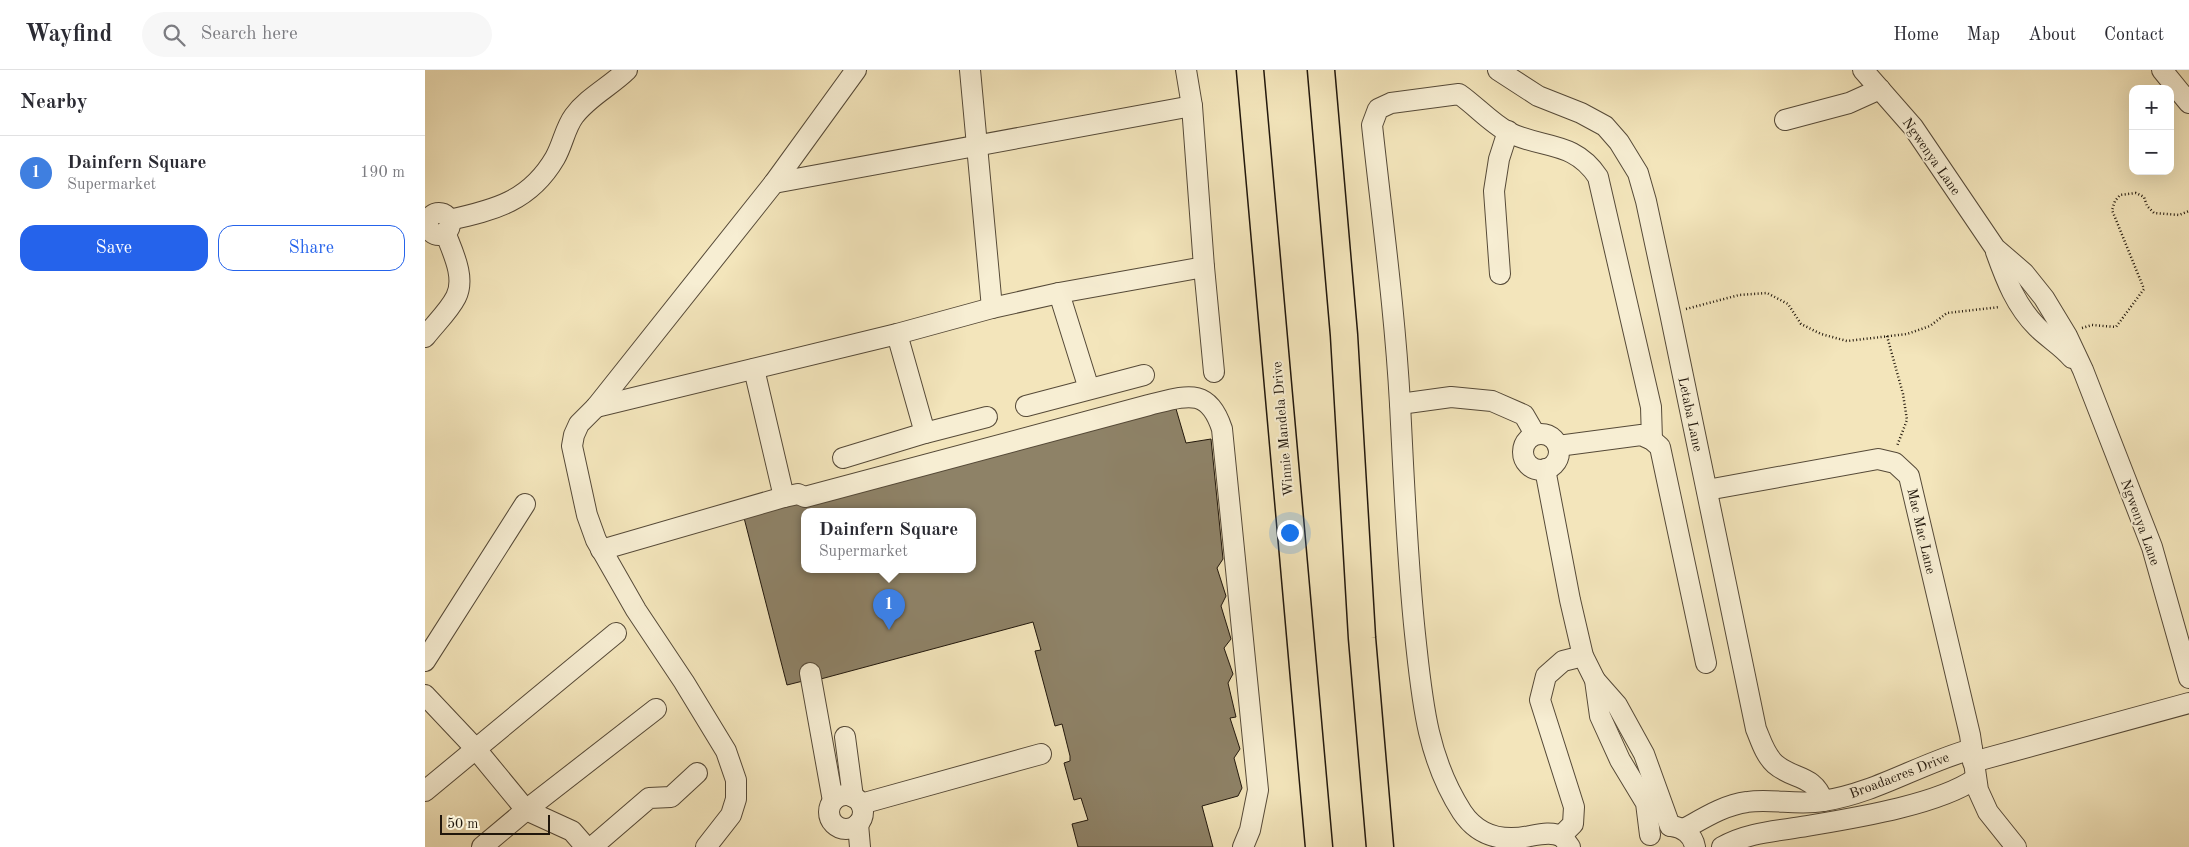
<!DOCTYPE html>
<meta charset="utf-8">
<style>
:root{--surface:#fff;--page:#f7f7f7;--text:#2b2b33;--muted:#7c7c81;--line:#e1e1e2;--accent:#2563eb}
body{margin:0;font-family:"Old Standard TT",serif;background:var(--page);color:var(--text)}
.controls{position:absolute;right:15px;top:15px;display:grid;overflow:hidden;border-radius:10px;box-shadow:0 5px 20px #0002}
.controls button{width:45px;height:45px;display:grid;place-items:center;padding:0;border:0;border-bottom:1px solid var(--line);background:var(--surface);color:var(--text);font:25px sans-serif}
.scale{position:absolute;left:15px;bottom:12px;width:110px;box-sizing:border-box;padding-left:5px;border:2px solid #21170c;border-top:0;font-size:14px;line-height:18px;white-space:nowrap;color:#21170c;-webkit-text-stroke:4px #f7eed3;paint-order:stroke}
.you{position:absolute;left:864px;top:462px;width:18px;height:18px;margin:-12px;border:4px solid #fff;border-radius:50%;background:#1a73e8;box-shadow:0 0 0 8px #1a73e833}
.badge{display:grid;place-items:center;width:32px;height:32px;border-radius:50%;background:var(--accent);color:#fff;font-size:16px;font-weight:700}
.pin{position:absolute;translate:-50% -41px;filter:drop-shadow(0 1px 2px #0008)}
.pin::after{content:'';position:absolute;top:26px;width:18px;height:15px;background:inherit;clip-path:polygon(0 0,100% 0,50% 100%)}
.popup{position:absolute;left:376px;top:438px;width:175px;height:65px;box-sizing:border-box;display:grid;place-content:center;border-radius:10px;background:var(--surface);filter:drop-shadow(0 1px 4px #0005);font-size:16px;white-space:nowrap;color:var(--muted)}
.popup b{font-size:19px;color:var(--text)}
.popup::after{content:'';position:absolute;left:50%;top:100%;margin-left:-10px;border:10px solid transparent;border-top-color:var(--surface)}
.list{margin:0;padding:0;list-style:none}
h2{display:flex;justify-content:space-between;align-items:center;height:65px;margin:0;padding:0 20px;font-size:21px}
h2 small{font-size:16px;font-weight:400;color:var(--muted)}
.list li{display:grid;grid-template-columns:32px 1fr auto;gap:15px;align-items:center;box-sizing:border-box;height:75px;padding:0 20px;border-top:1px solid var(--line)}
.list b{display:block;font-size:19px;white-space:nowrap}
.list p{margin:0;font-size:16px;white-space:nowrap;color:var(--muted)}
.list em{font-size:16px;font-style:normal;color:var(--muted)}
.actions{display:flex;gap:10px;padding:15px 20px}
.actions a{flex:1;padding:11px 0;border:1px solid var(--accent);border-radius:15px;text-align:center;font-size:18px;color:var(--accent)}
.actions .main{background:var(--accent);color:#fff}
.icon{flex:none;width:28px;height:28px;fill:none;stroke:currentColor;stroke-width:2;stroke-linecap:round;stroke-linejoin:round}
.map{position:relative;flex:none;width:1764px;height:777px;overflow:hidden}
header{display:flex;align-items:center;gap:30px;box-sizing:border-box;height:70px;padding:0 25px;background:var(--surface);border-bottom:1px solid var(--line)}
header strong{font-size:24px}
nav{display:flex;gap:28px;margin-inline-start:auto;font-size:18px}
.search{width:350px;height:45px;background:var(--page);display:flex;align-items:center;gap:12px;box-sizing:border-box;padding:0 18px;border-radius:28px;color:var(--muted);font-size:19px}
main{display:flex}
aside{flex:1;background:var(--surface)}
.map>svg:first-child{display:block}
.building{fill:#8e8267;stroke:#21170c;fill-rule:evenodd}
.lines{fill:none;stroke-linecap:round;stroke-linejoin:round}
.minor-casing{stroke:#564a38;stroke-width:22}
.major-casing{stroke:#21170c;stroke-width:29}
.path{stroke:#21170c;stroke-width:2.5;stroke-dasharray:1 2.5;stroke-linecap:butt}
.minor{stroke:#f7eed3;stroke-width:20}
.major{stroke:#f3e5bb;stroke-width:26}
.labels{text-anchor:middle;stroke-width:4;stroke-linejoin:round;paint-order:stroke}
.street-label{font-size:14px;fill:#21170c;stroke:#f7eed3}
</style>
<header>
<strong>Wayfind</strong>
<div class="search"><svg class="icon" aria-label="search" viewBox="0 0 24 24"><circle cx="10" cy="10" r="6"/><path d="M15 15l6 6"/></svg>Search here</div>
<nav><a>Home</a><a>Map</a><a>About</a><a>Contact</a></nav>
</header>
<main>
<aside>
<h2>Nearby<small></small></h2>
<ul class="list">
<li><span class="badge" style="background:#3f7fe0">1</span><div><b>Dainfern Square</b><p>Supermarket</p></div><em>190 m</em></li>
</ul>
<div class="actions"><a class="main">Save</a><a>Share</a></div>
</aside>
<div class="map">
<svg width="1764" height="777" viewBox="0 0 1764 777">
<rect width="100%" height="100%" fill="#f3e5bb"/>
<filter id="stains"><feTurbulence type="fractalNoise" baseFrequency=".004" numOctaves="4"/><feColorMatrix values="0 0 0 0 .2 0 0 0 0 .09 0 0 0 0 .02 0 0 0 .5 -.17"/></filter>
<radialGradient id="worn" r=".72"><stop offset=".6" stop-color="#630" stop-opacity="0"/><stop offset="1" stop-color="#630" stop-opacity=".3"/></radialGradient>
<path class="building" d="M749,332L761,373L786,369L798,489L792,498L801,526L796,536L806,569L799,578L808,604L803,613L811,647L805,648L815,679L809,688L817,718L813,726L777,736L788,777H653L647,754L663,750L656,728L649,730L639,693L645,691V686L637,654L630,656L610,581L616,580L608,552L392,610H382L362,615L317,440ZM380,441H548V499H380Z"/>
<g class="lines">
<g class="minor-casing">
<g id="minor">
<path d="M545,0L567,238"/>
<path d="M1073,0L1113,26L1156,43L1180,56L1194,72L1213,103L1221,131L1245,243L1331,659C1336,671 1340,685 1350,694C1368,710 1389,704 1398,731"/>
<path d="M1438,0L1488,57L1570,178L1599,203L1619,228L1642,266L1658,300L1727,477L1764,608"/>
<path d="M1737,0L1764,33"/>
<path d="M1360,50L1424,33L1455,19"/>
<path d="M349,113L767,36"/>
<circle cx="14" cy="154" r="11"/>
<path d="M24,150C70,140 105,131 130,88C138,74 140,58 149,46C163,27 186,16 202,0"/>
<path d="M1571,182C1581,210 1591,236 1612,257C1623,268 1637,276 1647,288"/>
<path d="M779,197L789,302"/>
<path d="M1075,204L1069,121L1074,89L1083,61"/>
<path d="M634,223L664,319"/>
<path d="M472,264L500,363"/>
<path d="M0,267C10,254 24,241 31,227C41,207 27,181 20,162"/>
<path d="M329,299L359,427"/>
<path d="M975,334L1026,327L1067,331L1099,345L1110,364"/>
<path d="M601,336L719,305"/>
<path d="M171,337L472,264L567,238L634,223L779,197L767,36L761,0"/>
<circle cx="1116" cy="382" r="18"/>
<path d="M1133,376L1216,365L1227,370L1235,377L1281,593"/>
<path d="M418,388L500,363L562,347"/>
<path d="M1120,399L1145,530L1158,586L1170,610L1175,646L1195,690L1221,733L1225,765"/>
<path d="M1282,420L1453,389L1470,393L1484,406L1545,665L1553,720L1563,742L1591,777"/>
<path d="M176,480L359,427L373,424L380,427L724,335C761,326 783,316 797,359L833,720L825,760L818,777"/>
<path d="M0,591L100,434"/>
<path d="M385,603L408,731"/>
<path d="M1170,610L1192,635L1219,684L1245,756"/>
<path d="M0,625L50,678L101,740L147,761L161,777"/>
<path d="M420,667L428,727"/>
<path d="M1548,692L1764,633"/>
<path d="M0,721L191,563"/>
<circle cx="421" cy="742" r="17"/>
<path d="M436,734L616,684"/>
<path d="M433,754L435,777"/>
<path d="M1246,756C1258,757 1268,765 1270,777"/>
<path d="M1259,759C1279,748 1299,735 1322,732C1347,728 1373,736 1398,731C1451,723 1496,693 1547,679"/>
<path d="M1136,766L1148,754L1149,737L1115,630L1121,606L1138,591L1158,586"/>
<path d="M57,777L101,740L231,639"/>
<path d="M167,777L224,728L246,727L272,703"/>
<path d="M281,777L306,745L311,729V710L301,681L259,612L211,540L171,470L162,445L147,376L149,365L154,354L171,337L349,113L431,0"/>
<path d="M1145,777C1143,774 1140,770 1137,767C1128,761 1115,764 1105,766C1077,772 1053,766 1037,742C1001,686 997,628 990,564C982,488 979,411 975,334C970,241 957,148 947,55L953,39L966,33L1034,24C1050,35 1066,53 1083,62C1116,79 1149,70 1173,107L1226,337L1227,370"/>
<path d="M1297,777C1323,762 1354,761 1382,756C1429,748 1512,735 1550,709"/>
</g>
</g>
<g class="major-casing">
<g id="major">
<path d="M825,0L894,777"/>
<path d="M896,0L919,265L937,568L955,777"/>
</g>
</g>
<g class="path">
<path d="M1261,239L1314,225L1342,223L1363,234L1376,254L1396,264L1422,271L1482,264L1505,256L1522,243L1575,237"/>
<path d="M1657,258L1667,255L1691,257L1719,219L1687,140L1690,131L1695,125L1711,123L1719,127L1722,136L1729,143L1754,145L1764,141"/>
<path d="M1462,266L1478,324L1482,350L1472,376"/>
</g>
<use href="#minor" class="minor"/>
<use href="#major" class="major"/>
</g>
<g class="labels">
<g class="street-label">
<text transform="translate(1507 86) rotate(55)" y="5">Ngwenya Lane</text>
<text transform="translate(1266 344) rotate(78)" y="5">Letaba Lane</text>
<text transform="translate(857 359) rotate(-95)" y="5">Winnie Mandela Drive</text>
<text transform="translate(1716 452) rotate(70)" y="5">Ngwenya Lane</text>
<text transform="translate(1497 461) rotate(77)" y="5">Mac Mac Lane</text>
<text transform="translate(1474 705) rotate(-21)" y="5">Broadacres Drive</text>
</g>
</g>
<rect width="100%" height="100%" filter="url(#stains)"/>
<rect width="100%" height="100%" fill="url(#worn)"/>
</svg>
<div class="controls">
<button>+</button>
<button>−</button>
</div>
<div class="scale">50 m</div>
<div class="you"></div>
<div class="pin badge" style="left:464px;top:560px;background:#3f7fe0">1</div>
<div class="popup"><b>Dainfern Square</b>Supermarket</div>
</div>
</main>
